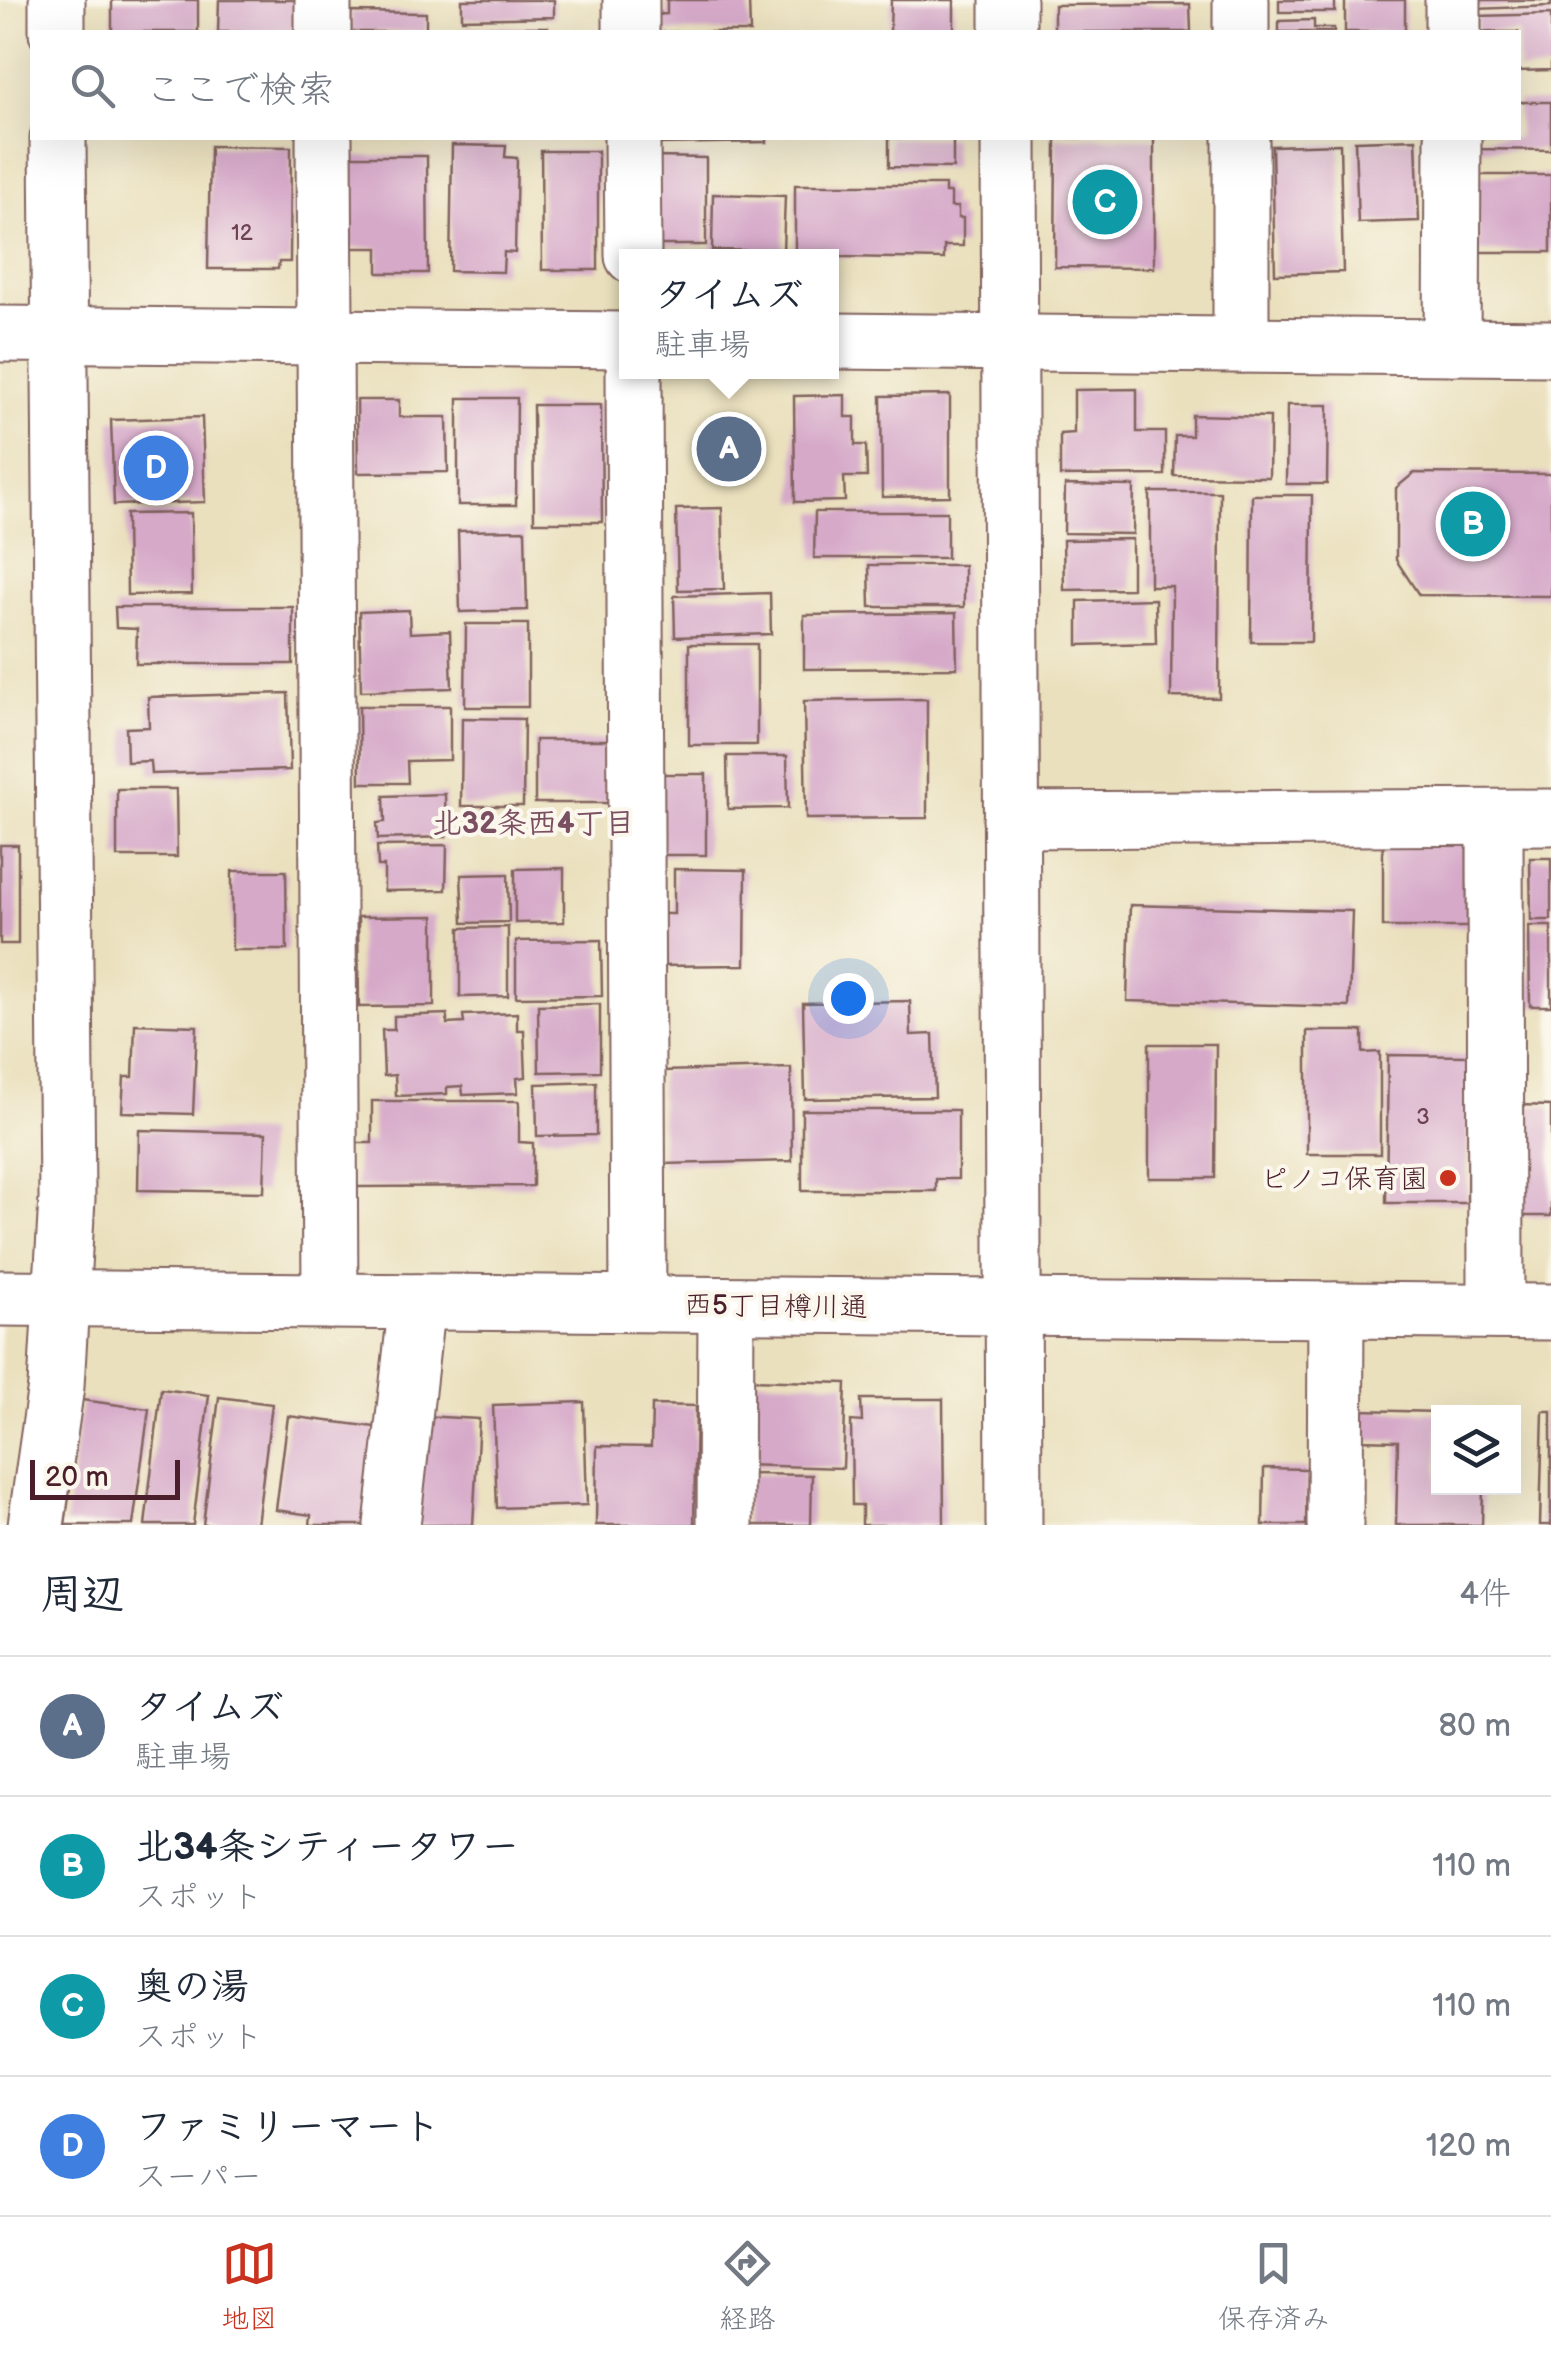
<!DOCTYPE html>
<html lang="ja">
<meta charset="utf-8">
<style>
:root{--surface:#fff;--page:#f2f2f3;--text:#1f2937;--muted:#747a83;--line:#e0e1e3;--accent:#c8321e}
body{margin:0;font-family:"Balsamiq Sans","Klee One",sans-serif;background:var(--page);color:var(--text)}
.controls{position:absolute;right:30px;bottom:30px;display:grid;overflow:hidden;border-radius:0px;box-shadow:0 10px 40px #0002}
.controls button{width:90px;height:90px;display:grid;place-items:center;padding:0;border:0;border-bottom:2px solid var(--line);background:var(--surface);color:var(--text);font:50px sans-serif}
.scale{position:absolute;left:30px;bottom:25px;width:150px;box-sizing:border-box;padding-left:10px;border:5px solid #4a1f2b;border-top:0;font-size:28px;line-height:35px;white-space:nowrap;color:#4a1f2b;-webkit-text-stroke:8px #fbf7ec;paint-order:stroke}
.you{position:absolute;left:848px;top:998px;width:35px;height:35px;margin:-25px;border:8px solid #fff;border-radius:50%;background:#1a73e8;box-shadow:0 0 0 15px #1a73e833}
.badge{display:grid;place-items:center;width:65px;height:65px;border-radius:50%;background:var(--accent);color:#fff;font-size:32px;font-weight:700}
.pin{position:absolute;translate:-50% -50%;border:5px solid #fff;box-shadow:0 2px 10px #0006}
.popup{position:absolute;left:619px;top:249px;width:220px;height:130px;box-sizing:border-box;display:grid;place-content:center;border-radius:0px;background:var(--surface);filter:drop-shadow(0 2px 8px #0005);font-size:32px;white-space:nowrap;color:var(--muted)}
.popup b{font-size:38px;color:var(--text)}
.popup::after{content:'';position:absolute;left:50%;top:100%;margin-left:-20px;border:20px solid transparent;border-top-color:var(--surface)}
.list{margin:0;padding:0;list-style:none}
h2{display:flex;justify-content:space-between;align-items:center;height:130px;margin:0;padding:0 40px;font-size:42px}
h2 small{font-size:32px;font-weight:400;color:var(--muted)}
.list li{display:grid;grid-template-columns:65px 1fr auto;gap:30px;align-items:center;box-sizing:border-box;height:140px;padding:0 40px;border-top:2px solid var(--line)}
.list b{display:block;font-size:38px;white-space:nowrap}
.list p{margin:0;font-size:32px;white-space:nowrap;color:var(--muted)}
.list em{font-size:32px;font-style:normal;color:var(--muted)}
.icon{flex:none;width:55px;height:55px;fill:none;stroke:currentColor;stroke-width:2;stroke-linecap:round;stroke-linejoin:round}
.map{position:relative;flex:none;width:1551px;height:1525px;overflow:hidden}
.search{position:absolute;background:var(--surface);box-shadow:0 10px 40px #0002;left:30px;right:30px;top:30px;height:110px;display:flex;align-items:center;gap:25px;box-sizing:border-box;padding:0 35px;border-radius:0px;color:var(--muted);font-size:38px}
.sheet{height:690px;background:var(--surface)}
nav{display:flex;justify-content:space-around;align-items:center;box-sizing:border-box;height:140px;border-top:2px solid var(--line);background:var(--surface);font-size:28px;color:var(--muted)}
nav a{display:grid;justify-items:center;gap:5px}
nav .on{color:var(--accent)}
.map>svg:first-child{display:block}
.building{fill:#d6a9c9}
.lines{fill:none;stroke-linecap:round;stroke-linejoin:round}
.minor-casing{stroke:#82635e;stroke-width:59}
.minor{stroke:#fff;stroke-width:55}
.poi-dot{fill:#c8321e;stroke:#fbf7ec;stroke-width:4}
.labels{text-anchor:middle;stroke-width:8;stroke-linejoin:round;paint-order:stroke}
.number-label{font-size:22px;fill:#6d4252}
.poi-label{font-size:28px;fill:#4a1f2b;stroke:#fbf7ec;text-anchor:end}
.street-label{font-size:28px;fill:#4a1f2b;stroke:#fbf7ec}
.neighbourhood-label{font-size:30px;font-weight:bold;fill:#7b4f62;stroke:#fbf7ec}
</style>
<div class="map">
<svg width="1551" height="1525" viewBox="0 0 1551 1525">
<rect width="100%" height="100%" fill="#fbf7ec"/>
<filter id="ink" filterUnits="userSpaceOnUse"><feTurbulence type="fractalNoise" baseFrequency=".01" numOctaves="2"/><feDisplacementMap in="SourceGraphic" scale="20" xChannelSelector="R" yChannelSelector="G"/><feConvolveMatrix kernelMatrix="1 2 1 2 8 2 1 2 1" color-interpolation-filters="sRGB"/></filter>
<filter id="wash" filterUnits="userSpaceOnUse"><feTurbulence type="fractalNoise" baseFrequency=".0048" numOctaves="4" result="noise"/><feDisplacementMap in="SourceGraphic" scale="40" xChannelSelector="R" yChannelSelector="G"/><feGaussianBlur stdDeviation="2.25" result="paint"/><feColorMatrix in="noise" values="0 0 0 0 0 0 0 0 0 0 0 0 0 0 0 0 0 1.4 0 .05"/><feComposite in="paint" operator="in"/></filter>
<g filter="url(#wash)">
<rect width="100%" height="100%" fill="#eae0bd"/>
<g id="blocks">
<g class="building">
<rect x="112" y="0" width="86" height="32"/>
<path d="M219,0H296L295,32H218Z"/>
<path d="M462,0H554V17L462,19Z"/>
<path d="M667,0H749L750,32H650V15L667,14Z"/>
<path d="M891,0H954V32H890Z"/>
<rect x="1279" y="0" width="56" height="12"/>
<rect x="1345" y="0" width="60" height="32"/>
<path d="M1475,0H1551V6L1476,9Z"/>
<path d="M1190,4L1191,32H1054V5Z"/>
<path d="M351,12L426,13V32H351Z"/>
<path d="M1551,14V70L1518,71V32H1477V16Z"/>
<path d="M1314,20V28H1334V32H1279V21Z"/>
<rect x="466" y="27" width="82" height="5"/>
<path d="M1518,102H1551V150L1477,149V138H1518Z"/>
<path d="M656,138H767V142L656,144Z"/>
<path d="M889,138H953V168L889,167Z"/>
<path d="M1056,138H1154V268L1055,267Z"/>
<path d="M1416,139L1419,221L1358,223L1355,141Z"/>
<path d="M1340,144L1343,272L1275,274L1272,146Z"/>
<path d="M452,145L506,146L505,157L517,158L515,253L504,252L503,272L450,271Z"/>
<path d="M210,146L291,147L290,262H279L278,269H208Z"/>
<path d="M541,151H598V270H542Z"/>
<path d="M341,156H427L428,273H378V248H341Z"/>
<path d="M656,157L706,158V245H655Z"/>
<rect x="1478" y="175" width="73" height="77"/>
<path d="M795,185H945V193H951V207H958V218H963V246H944V259L795,256Z"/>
<path d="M713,194L785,196L783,251L712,250Z"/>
<path d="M1137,389V432H1165V475L1060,476V434L1074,433V390Z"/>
<path d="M845,395V417H855V445H866L867,477H844L845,501L795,502L794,396Z"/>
<path d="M950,395V496L882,497L881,396Z"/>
<path d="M458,398H517L516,505H458Z"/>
<path d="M357,400H399V417H447L448,472L358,473Z"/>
<path d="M533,405H601L602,522H534Z"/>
<path d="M1287,405H1328L1327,484H1286Z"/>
<path d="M1192,415L1270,417L1269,477L1174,476L1175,436H1192Z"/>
<path d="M202,417L205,502L114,505L111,420Z"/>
<path d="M1414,473L1551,474V596L1419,595L1396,560V488Z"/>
<path d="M1065,485L1134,486L1133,534L1064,533Z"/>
<path d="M1150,492H1220L1219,698L1171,697L1172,586H1150Z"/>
<path d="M1252,495H1312L1311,642H1251Z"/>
<path d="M722,508L724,589L678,590L676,509Z"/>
<path d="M815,512H947V558H814Z"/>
<path d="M191,513L192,594L127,595L126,514Z"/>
<path d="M525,530L527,610L460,612L458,531Z"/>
<path d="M1132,539V589L1064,590L1063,540Z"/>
<path d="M869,565H964V607H870Z"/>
<path d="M770,593L771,634L675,637L674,596Z"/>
<path d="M1155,599L1156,643L1078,645V601Z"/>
<path d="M115,607H293V664H136L137,629L116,628Z"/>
<path d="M409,610L410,633L450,631L452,688L361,691L359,612Z"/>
<path d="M956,613L957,668L804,669V615Z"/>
<path d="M466,624H528V707H465Z"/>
<rect x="689" y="644" width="68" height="101"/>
<path d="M288,693L290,770L151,774L150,761L127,762L126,728L149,727L148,697Z"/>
<path d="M927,699V818L806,819L804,701Z"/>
<path d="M359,706H450V760L407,761L408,783H360Z"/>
<path d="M462,718L524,719L523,806H461Z"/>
<path d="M535,740H609L608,803H535Z"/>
<path d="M727,756H787L788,808L728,809Z"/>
<rect x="659" y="774" width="47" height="81"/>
<path d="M117,789H176L177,857H117Z"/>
<path d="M445,794L446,837L378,839L377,823L385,822L384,796Z"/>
<rect x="1383" y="835" width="84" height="92"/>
<rect x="0" y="845" width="18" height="99"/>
<path d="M447,845L446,890L384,891V866H378L377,846Z"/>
<path d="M1530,858H1551V920H1531Z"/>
<path d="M564,868V922L515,923V869Z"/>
<path d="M674,869L746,870L745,965L655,966V914H674Z"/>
<path d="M232,871H286L287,950H232Z"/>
<path d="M508,874L509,922L463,923L461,875Z"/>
<path d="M1130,905L1352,911L1349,1007L1127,1001Z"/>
<path d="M434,916V1006L359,1007L358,917Z"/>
<path d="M1529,926H1551V1006H1530Z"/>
<path d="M508,927V996L460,997V928Z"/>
<path d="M601,940L602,996L516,997V941Z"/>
<path d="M910,1001L911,1035L933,1034L935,1097L805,1099L803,1003Z"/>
<path d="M600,1004V1071L539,1072L538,1005Z"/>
<path d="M517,1013V1030H524L526,1077L517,1078L518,1093L463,1095L462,1086L447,1087V1094L396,1096L395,1075L384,1076L382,1030H394V1016L447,1014V1024L464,1023L463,1015Z"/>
<path d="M135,1024L197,1026L193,1114L122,1112L124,1077H133Z"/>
<path d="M1307,1031H1363V1053L1380,1052V1154H1307Z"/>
<path d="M1149,1044H1216L1215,1178H1149Z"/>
<path d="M1388,1055L1469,1056L1467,1203H1386Z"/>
<path d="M791,1068L792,1161L662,1164L660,1071Z"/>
<path d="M596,1082V1135L537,1136L536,1084Z"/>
<path d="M372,1101H519V1142L533,1143V1186L356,1187V1143H372Z"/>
<path d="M1520,1105L1551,1106V1216H1520Z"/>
<path d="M802,1110H958V1179H936V1191H802Z"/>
<path d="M139,1130L266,1133L264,1192L138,1190Z"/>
<path d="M749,1380L846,1383L843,1468L746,1465Z"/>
<path d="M161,1389L209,1395L193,1525H145Z"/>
<path d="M219,1397L272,1404L257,1525H203Z"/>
<path d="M861,1399H943L944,1525H862V1505H852L851,1421L862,1422Z"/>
<path d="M82,1400L149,1409L133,1525H65Z"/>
<path d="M584,1402L587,1505L497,1508L493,1405Z"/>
<path d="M652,1405L696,1406L694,1525H596L597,1446L651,1447Z"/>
<path d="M1359,1410L1438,1412V1488H1483L1482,1525H1396L1398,1441L1359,1440Z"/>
<path d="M1543,1411H1551V1525H1540Z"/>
<path d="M288,1416L383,1428L370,1525H310L311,1515L276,1510Z"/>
<path d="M422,1416L479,1419L473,1525H415Z"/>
<path d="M1264,1468L1307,1469L1306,1525H1263Z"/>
<path d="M747,1474L812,1475L811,1525H745Z"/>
</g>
</g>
</g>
<g filter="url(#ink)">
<use href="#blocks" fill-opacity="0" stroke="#82635e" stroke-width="2.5"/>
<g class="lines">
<g class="minor-casing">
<g id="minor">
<path d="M57,0V32"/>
<path d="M323,0V32"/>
<path d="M631,0V32"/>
<path d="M1008,0V32"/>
<path d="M1241,0V32"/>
<path d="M1453,32V0"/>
<path d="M324,138L330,1301"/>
<path d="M632,138L633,256"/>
<path d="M1009,138L1014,1525"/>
<path d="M1241,138V345"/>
<path d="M0,334L626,340"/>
<path d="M832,341L1551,348"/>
<path d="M1452,347L1453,138"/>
<path d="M634,372L638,1303"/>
<path d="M1495,818L1496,1311"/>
<path d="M1011,820L1551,817"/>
<path d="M0,1298L1551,1312"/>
<path d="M36,1525L56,1386L67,1199L58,138"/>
<path d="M392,1525L417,1302"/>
<path d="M725,1525L726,1305"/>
<path d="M1335,1525L1336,1310"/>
</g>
</g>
<use href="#minor" class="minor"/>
</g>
</g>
<circle class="poi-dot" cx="1448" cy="1178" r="10"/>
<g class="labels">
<g class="number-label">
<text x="242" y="240">12</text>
<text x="1423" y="1124">3</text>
</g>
<g class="poi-label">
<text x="1428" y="1188">ピノコ保育園</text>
</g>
<g class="street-label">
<text transform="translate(776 1305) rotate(1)" y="10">西5丁目樽川通</text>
</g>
<g class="neighbourhood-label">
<text x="533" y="833">北32条西4丁目</text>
</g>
</g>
</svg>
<div class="controls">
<button><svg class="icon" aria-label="layers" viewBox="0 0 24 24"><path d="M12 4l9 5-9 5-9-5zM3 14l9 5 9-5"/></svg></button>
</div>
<div class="scale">20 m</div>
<div class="you"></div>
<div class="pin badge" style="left:729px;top:449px;background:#5c6f8a">A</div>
<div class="popup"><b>タイムズ</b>駐車場</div>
<div class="pin badge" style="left:1473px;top:524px;background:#0f9aa8">B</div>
<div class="pin badge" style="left:1105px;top:202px;background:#0f9aa8">C</div>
<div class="pin badge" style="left:156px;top:468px;background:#3f7fe0">D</div>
<div class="search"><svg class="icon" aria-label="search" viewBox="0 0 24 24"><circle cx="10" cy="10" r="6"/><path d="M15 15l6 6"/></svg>ここで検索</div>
</div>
<section class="sheet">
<h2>周辺<small>4件</small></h2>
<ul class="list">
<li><span class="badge" style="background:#5c6f8a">A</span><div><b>タイムズ</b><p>駐車場</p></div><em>80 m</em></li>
<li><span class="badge" style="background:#0f9aa8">B</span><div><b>北34条シティータワー</b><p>スポット</p></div><em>110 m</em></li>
<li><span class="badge" style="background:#0f9aa8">C</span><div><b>奥の湯</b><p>スポット</p></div><em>110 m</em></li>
<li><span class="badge" style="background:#3f7fe0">D</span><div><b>ファミリーマート</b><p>スーパー</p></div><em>120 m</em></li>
</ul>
</section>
<nav>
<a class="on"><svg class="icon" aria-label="map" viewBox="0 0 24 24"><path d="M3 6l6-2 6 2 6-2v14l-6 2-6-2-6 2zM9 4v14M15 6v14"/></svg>地図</a>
<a><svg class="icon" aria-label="directions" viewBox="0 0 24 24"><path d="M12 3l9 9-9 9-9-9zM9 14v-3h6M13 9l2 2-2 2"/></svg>経路</a>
<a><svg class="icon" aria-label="saved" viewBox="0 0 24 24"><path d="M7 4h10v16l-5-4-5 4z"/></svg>保存済み</a>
</nav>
